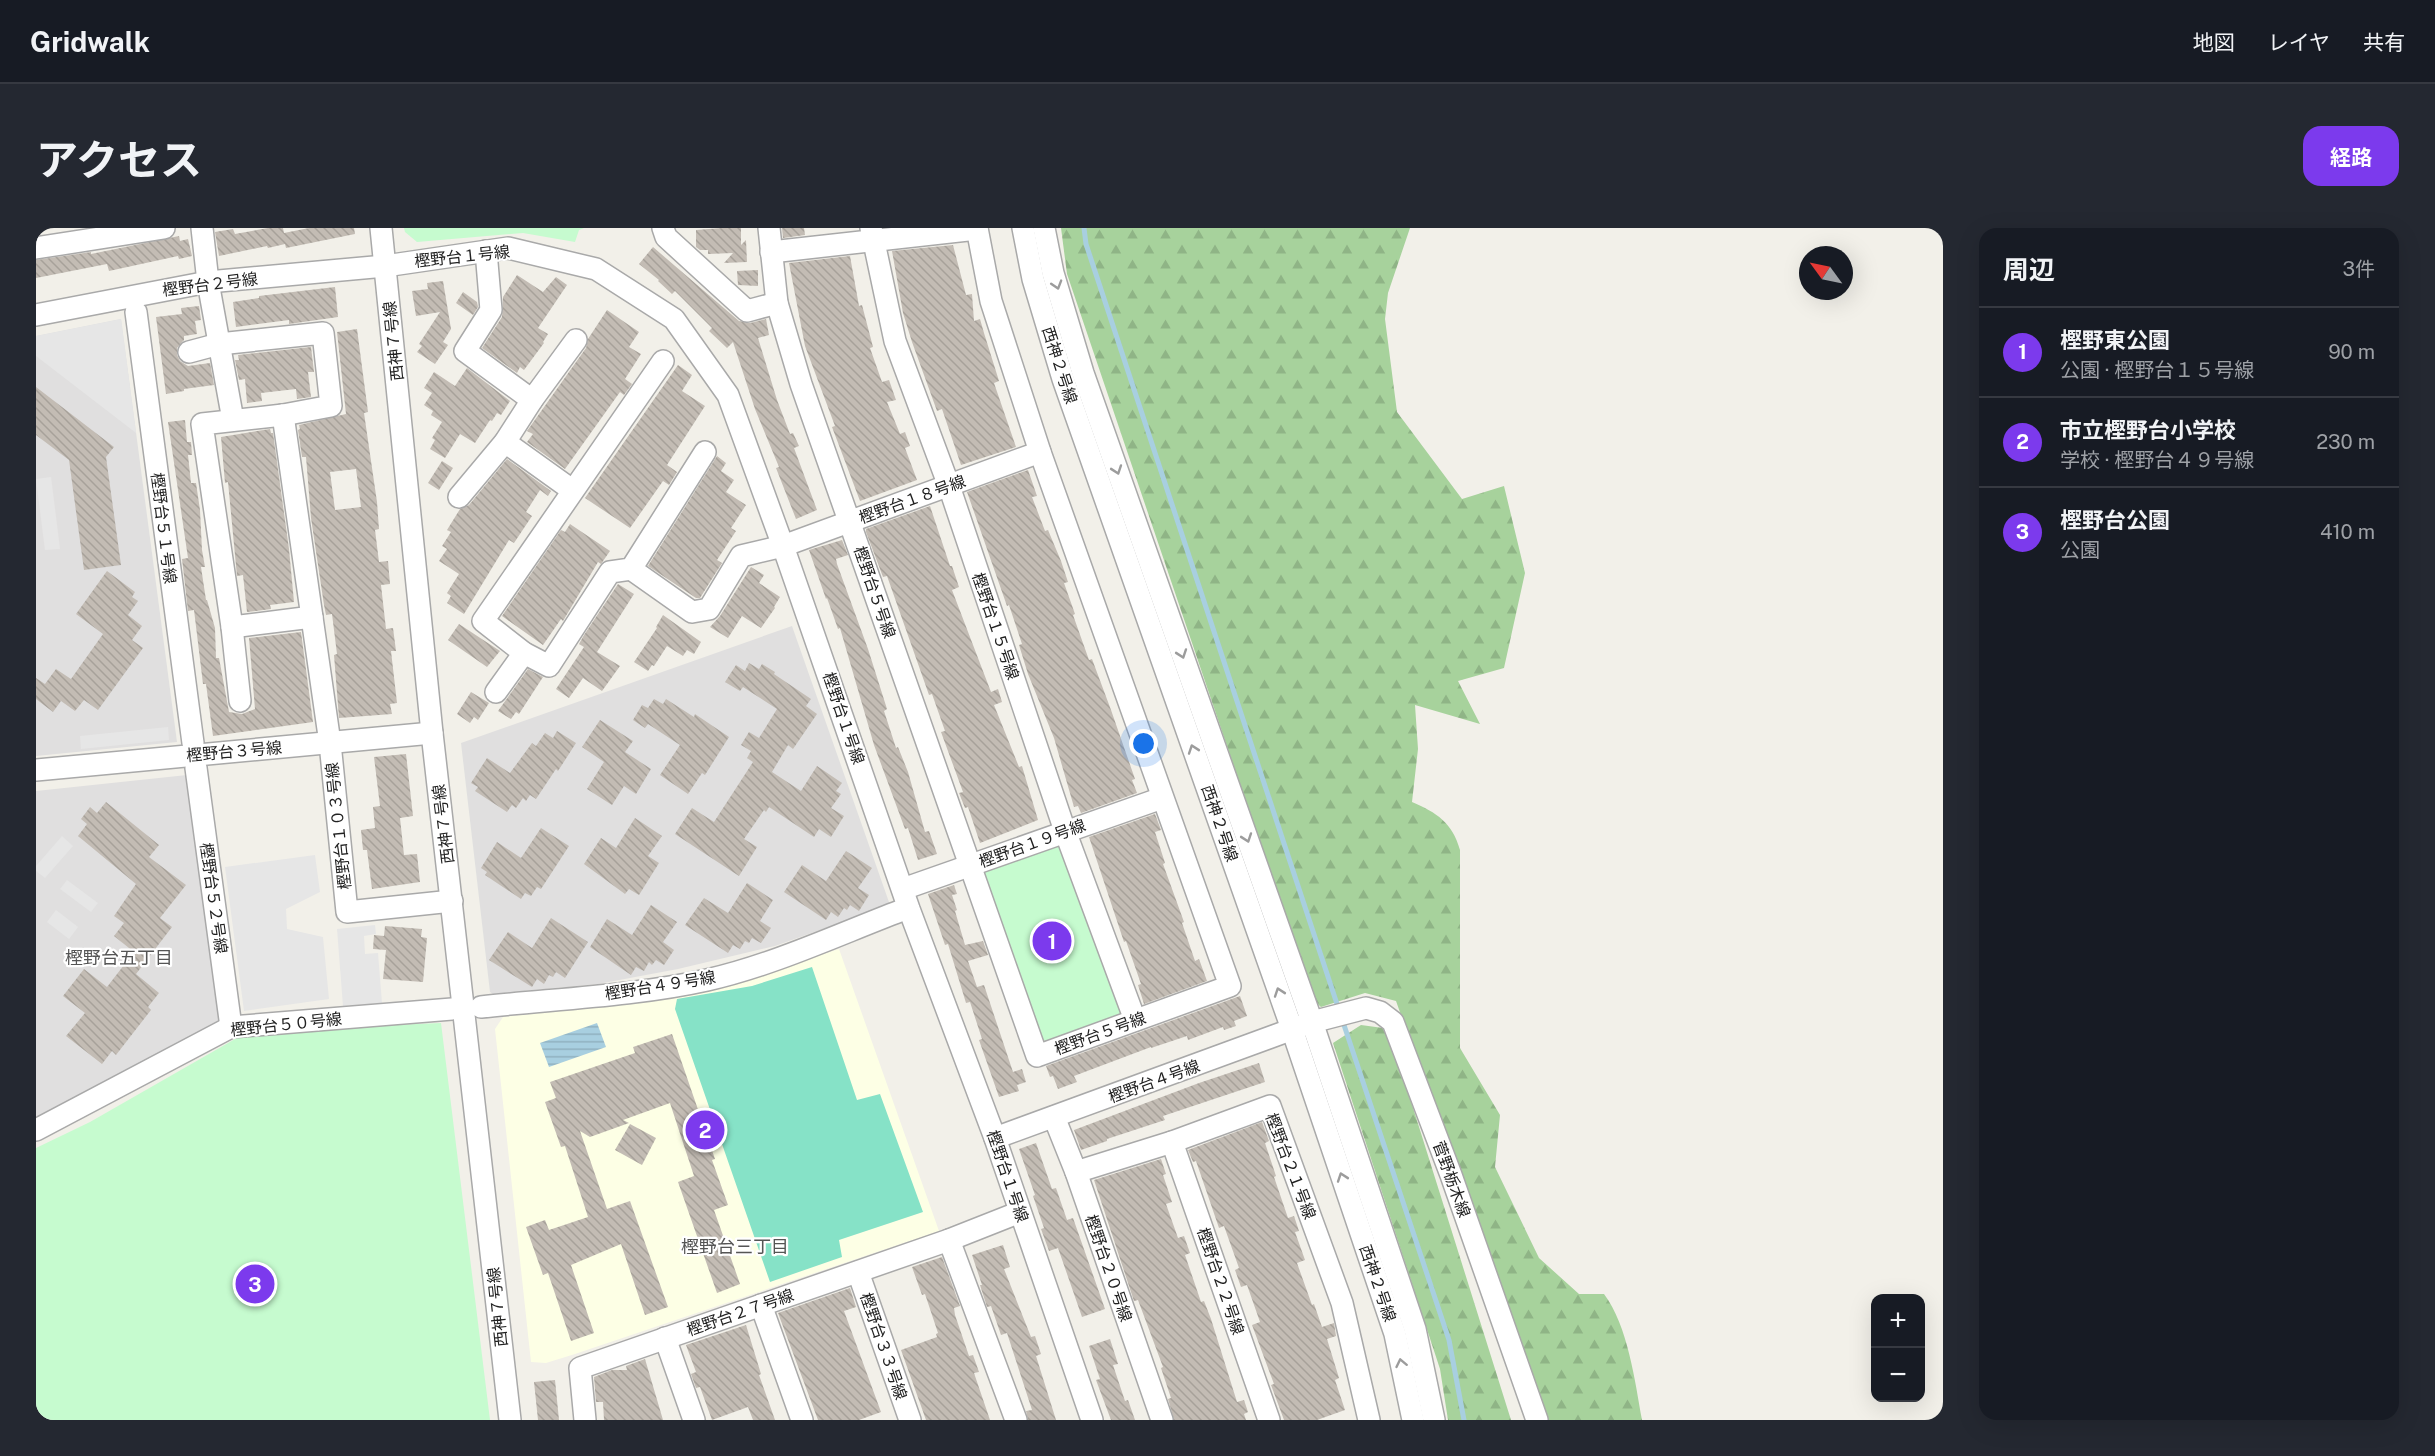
<!DOCTYPE html>
<html lang="ja">
<meta charset="utf-8">
<style>
:root{--surface:#171b24;--page:#242831;--text:#f1f3f6;--muted:#9ea1a6;--line:#363941;--accent:#7c3aed}
body{margin:0;font-family:"Public Sans","Noto Sans JP",sans-serif;background:var(--page);color:var(--text)}
.controls{position:absolute;right:18px;bottom:18px;display:grid;overflow:hidden;border-radius:12px;box-shadow:0 6px 24px #0002}
.controls button{width:54px;height:54px;display:grid;place-items:center;padding:0;border:0;border-bottom:2px solid var(--line);background:var(--surface);color:var(--text);font:30px sans-serif}
.compass{position:absolute;left:1763px;top:18px;width:54px;height:54px;border-radius:50%;background:var(--surface);box-shadow:0 6px 24px #0002;rotate:303deg}
.you{position:absolute;left:1108px;top:516px;width:21px;height:21px;margin:-15px;border:4px solid #fff;border-radius:50%;background:#1a73e8;box-shadow:0 0 0 9px #1a73e833}
.badge{display:grid;place-items:center;width:39px;height:39px;border-radius:50%;background:var(--accent);color:#fff;font-size:20px;font-weight:700}
.pin{position:absolute;translate:-50% -50%;border:3px solid #fff;box-shadow:0 2px 6px #0006}
.list{margin:0;padding:0;list-style:none}
h2{display:flex;justify-content:space-between;align-items:center;height:78px;margin:0;padding:0 24px;font-size:26px}
h2 small{font-size:20px;font-weight:400;color:var(--muted)}
.list li{display:grid;grid-template-columns:39px 1fr auto;gap:18px;align-items:center;box-sizing:border-box;height:90px;padding:0 24px;border-top:2px solid var(--line)}
.list b{display:block;font-size:22px;white-space:nowrap}
.list p{margin:0;font-size:20px;white-space:nowrap;color:var(--muted)}
.list em{font-size:20px;font-style:normal;color:var(--muted)}
.map{position:relative;flex:none;width:1907px;height:1192px;overflow:hidden;border-radius:18px}
header{display:flex;align-items:center;gap:36px;box-sizing:border-box;height:84px;padding:0 30px;background:var(--surface);border-bottom:2px solid var(--line)}
header strong{font-size:28px}
nav{display:flex;gap:33px;margin-inline-start:auto;font-size:21px}
.intro{display:flex;align-items:center;justify-content:space-between;box-sizing:border-box;height:144px;padding:0 36px}
h1{margin:0;font-size:42px}
.button{padding:15px 27px;border-radius:18px;background:var(--accent);color:#fff;font-size:21px;font-weight:700}
main{display:flex;gap:36px;padding:0 36px}
aside{flex:1;background:var(--surface);border-radius:18px;box-shadow:0 6px 24px #0002}
.map>svg:first-child{display:block}
.residential{fill:#e0dfdf}
.education{fill:#fdffe5}
.forest{fill:url(#forest-firs)}
.park{fill:#c6fbcf}
.pitch{fill:#86e2c7}
.parking{fill:#e6e6e6}
.water{fill:url(#water-rules)}
.lines{fill:none;stroke-linecap:round;stroke-linejoin:round}
.stream{stroke:#a8cfe0;stroke-width:5}
.building{fill:url(#building-back-hatch);fill-rule:evenodd}
.minor-casing{stroke:#a9a9a9;stroke-width:24}
.minor{stroke:#fff;stroke-width:21}
.oneway{stroke:#9c9c9c}
.labels{text-anchor:middle;stroke-width:4.5;stroke-linejoin:round;paint-order:stroke}
.street-label{font-size:16px;fill:#222;stroke:#fff}
.neighbourhood-label{font-size:18px;fill:#555;stroke:#fff}
</style>
<header>
<strong>Gridwalk</strong>
<nav><a>地図</a><a>レイヤ</a><a>共有</a></nav>
</header>
<div class="intro"><h1>アクセス</h1><a class="button">経路</a></div>
<main>
<div class="map">
<svg width="1907" height="1192" viewBox="0 0 1907 1192">
<defs>
<pattern id="forest-firs" width="22" height="20" patternUnits="userSpaceOnUse" patternTransform="scale(1.5)"><rect width="22" height="20" fill="#a7d29c"/><path d="M5 1l3.5 6h-7zM16 11l3.5 6h-7z" fill="#8fb486"/></pattern>
<pattern id="water-rules" width="6" height="5" patternUnits="userSpaceOnUse" patternTransform="scale(1.5)"><rect width="6" height="5" fill="#a8cfe0"/><path d="M0 2.5h6" fill="none" stroke="#90b1c0"/></pattern>
<pattern id="building-back-hatch" width="6" height="6" patternUnits="userSpaceOnUse" patternTransform="scale(1.5)"><rect width="6" height="6" fill="#c3bcb4"/><path d="M-1 5l2 2M0 0l6 6M5-1l2 2" fill="none" stroke="#a7a19a"/></pattern>
</defs>
<rect width="100%" height="100%" fill="#f2f0e9"/>
<g class="residential">
<path d="M85,91L141,514L0,528V108Z"/>
<path d="M756,398L854,677L739,718L642,741L562,756L457,766L454,764L425,515Z"/>
<path d="M151,547L190,793L0,889V563Z"/>
</g>
<path class="education" d="M803,721L903,1003L539,1126L510,1135L495,1134L459,801L467,789L605,773L710,750Z"/>
<g class="forest">
<path d="M1025,0H1374L1352,65L1349,91L1361,184L1426,271L1468,258L1489,345L1468,440L1422,453L1444,496L1379,477L1382,521L1376,574C1401,585 1416,594 1424,622V820L1464,887L1459,939L1503,1030L1543,1066H1568C1592,1098 1599,1153 1606,1192H1508L1360,773L1329,765L1285,779L1277,772L1031,46Z"/>
<path d="M1325,797L1347,800L1357,816L1475,1192H1412L1404,1141L1297,815Z"/>
</g>
<g class="park">
<path d="M368,0H548L543,2L539,14L487,5L381,14L369,4Z"/>
<path d="M1018,617L1029,621L1087,780L1081,790L1014,815L1001,809L946,647L950,641Z"/>
<path d="M405,795L454,1192H0V920L54,894L213,803Z"/>
</g>
<path class="pitch" d="M776,739L821,872L844,866L887,984L803,1012L806,1029L734,1054L639,781L641,771L716,758Z"/>
<g class="parking">
<path d="M85,91L100,205L0,128V108Z"/>
<path d="M15,249L24,321L9,322L0,251Z"/>
<path d="M132,499L133,512L45,521L44,508Z"/>
<path d="M26,608L37,618L9,650L0,643V638Z"/>
<path d="M279,627L284,664L250,681L251,701L287,709L293,771L208,783L189,639Z"/>
<path d="M31,652L62,675L55,684L24,661Z"/>
<path d="M20,682L42,699L33,711L11,694Z"/>
<path d="M339,697L340,706L328,708L329,726L342,725L346,775L307,778L301,701Z"/>
</g>
<path class="water" d="M561,795L570,819L513,839L504,815Z"/>
<g class="lines">
<g class="stream">
<path d="M1048,0L1050,16L1303,782"/>
<path d="M1306,791L1413,1112L1428,1192"/>
</g>
</g>
<g class="building">
<path d="M232,0H247L248,5L273,0H318L319,6L250,20L249,16L232,20L231,18L183,28L179,4L197,1L199,6Z"/>
<path d="M686,0H705V17L710,12L711,34L688,35L697,25L672,26V22H664L660,19V2Z"/>
<path d="M746,0H768L769,7L747,10Z"/>
<path d="M143,8L144,13L152,11L156,28L143,31L142,28L73,43L71,36L0,50V32L55,24V26Z"/>
<path d="M917,17L930,67L936,66L938,93L944,91L948,105L963,153L958,155L980,219L925,237L906,181L901,183L876,114L867,85L856,23Z"/>
<path d="M617,19L703,93L714,95L730,91L733,107L722,110L741,172L754,206L757,205L763,218L758,220L781,282L760,291L740,240L743,239L719,181L697,114L691,120L673,103L676,100L639,63L636,66L622,53L623,52L603,36Z"/>
<path d="M814,28L823,78L826,77L837,119L834,120L846,154L853,152L860,172L851,174L864,206L869,204L874,218L869,220L881,252L824,273L796,199L799,198L769,118L753,35Z"/>
<path d="M722,42V58L702,57L701,43Z"/>
<path d="M481,47L507,64L520,49L531,57L502,100L512,106L507,114L508,115L488,142L484,139L481,145L446,120L466,89L467,69Z"/>
<path d="M407,53L415,101L407,114L412,117L399,136L381,124L386,118L383,116L404,84L380,88L376,63L392,61L391,55Z"/>
<path d="M299,59L302,89L253,96V92L200,99L197,74L223,70V68Z"/>
<path d="M427,64L441,74L442,79L437,87L420,75Z"/>
<path d="M163,78L165,92L159,93L161,106L148,108V112L141,120V127L144,133L152,138L174,135L178,157L148,161V163L130,166L120,89L146,86L145,80Z"/>
<path d="M571,82L603,104L593,119L605,126L589,151L596,156L588,167L584,164L529,241L491,214L497,206L491,203L550,120L552,111Z"/>
<path d="M321,101L332,184L328,185L341,274L343,301L339,302L343,334L352,333L354,356L345,357L350,401L357,400L360,423H355L361,475L354,476L356,486L303,490L298,427L301,426L296,386L290,387L288,377L275,290L270,229H266L262,202L264,201L263,197L310,186L301,104ZM320,241L325,279L299,282L294,244Z"/>
<path d="M275,119L278,144H272L275,169L261,171L260,161L225,165L226,173L211,175L209,151L203,152L199,132H203L202,127Z"/>
<path d="M642,137L656,147L646,163L669,178L631,237L641,244L633,257L627,253L594,300L549,270Z"/>
<path d="M431,140L474,173L465,187L461,185L456,193L454,192L439,215L424,206L409,230L394,221L399,212L396,210L406,194L395,187L397,183L388,177L396,165L388,160L398,144L419,158Z"/>
<path d="M0,159L78,219L70,229L85,337L48,342L33,232L0,207Z"/>
<path d="M149,192L151,214H155L156,227H152L155,255H160L164,282L166,322L169,339H165L170,372H171L179,400L180,430H183L193,484L206,486L219,481L213,410L265,404L277,494L177,508L170,456H167L158,382L152,383L146,331L152,330L132,194Z"/>
<path d="M234,201L235,205H237L253,321L258,374L234,377L235,381L211,384L207,347L201,348L192,254L189,255L185,209Z"/>
<path d="M681,228L690,235L685,243L698,252L690,264L710,277L695,300L700,303L681,332L686,335L664,370H660L612,338Z"/>
<path d="M471,231L515,263L512,268L504,262L490,284L496,288L478,315L473,312L428,386L411,375L415,368L411,365L423,346L403,333L411,321L406,318L415,304L411,302L424,281L433,277Z"/>
<path d="M406,233L417,240L403,262L392,255Z"/>
<path d="M992,242L1001,268L996,269L1009,303L1012,302L1025,333L1032,354L1028,355L1039,386L1037,387L1053,432L1056,431L1075,482L1099,551L1096,552L1101,565L1045,585L1042,578L1038,579L1018,510L992,446L983,417L986,416L973,377L971,378L931,264Z"/>
<path d="M894,278L914,338H916L923,359L916,362L955,464L962,461L966,474L958,477L983,539L986,538L1002,592L944,615L932,579L929,580L923,565L927,564L905,504L909,503L896,466L893,467L851,348L847,349L830,304V301Z"/>
<path d="M534,296L574,323L565,336L562,334L527,393L525,391L507,417L466,388L525,302L529,304Z"/>
<path d="M806,312L812,327L800,331L801,336L832,421L851,481L848,483L860,520L862,519L872,544L889,604L893,603L901,626L882,632L872,600L869,601L838,517L804,400L802,401L791,370L790,371L773,322Z"/>
<path d="M715,339L728,347L723,355L744,369L738,379L739,380L725,400L706,388L692,410L674,399L684,388Z"/>
<path d="M71,343L99,364L96,369L102,373L92,387L106,398L96,412L107,420L62,482L48,472L39,483L25,473L17,484L0,471V450L9,456L20,441L35,451L67,406L40,386Z"/>
<path d="M582,356L598,366L561,424L584,438L566,463L547,450L533,470L520,461L548,419L543,416L548,407Z"/>
<path d="M627,387L665,414L658,426L651,422L647,428L631,418L618,438L616,437L612,443L598,434L621,400L620,399Z"/>
<path d="M423,396L464,423L451,439L412,412Z"/>
<path d="M713,435L723,441L726,436L739,444L738,446L775,471L770,478L781,486L757,521L752,517L736,544L765,563L781,538L806,555L800,563L805,566L795,580L808,588L795,609L783,601L778,609L733,579L730,584L728,582L708,611L721,619L703,648L639,606L656,580L678,594L717,534L711,530L715,523L705,517L713,504L723,510L741,481L707,459L704,463L689,454L700,437L709,443Z"/>
<path d="M492,441L507,449L483,486L480,484L475,491L462,483Z"/>
<path d="M435,464L453,475L442,492L438,489L434,495L421,486Z"/>
<path d="M618,471L627,476L630,471L658,489L659,486L693,509L669,547L666,545L652,566L624,547L644,517L612,496L609,500L597,492L606,477L612,480Z"/>
<path d="M564,492L597,513L589,524L615,541L600,566L588,558L576,577L551,561L568,534L546,519Z"/>
<path d="M521,503L540,515L522,543L520,541L500,571L494,567L490,573L487,570L480,580L476,577L471,584L439,563L442,559L435,555L451,530L474,545L496,515L500,518L509,505L517,510Z"/>
<path d="M370,526L377,588L364,590L368,627L381,626L384,654L336,661L331,622H327L325,602L339,600L337,579L344,578L338,529Z"/>
<path d="M70,574L123,617L113,629L150,657L124,690L136,699L100,746L123,765L112,779L115,782L80,827L76,823L66,836L30,808L49,785L27,768L48,741L71,759L98,724L78,708L88,695L78,688L100,656L42,608L51,596L45,591L54,579L61,585Z"/>
<path d="M1119,586L1125,602L1119,604L1129,635L1127,636L1148,694L1146,695L1159,733L1163,731L1171,753L1108,776L1102,757L1105,756L1090,713L1088,714L1053,609Z"/>
<path d="M599,590L626,608L612,628L623,635L603,667L593,661L589,666L548,636L565,610L580,620Z"/>
<path d="M505,600L533,618L505,661L501,659L495,668L489,665L485,671L449,647L451,644L445,640L461,614L485,630Z"/>
<path d="M810,623L836,640L822,660L833,667L823,683L814,677L811,682L808,680L802,689L795,684L790,692L748,664L766,637L790,653Z"/>
<path d="M711,655L737,672L724,693L735,700L725,715L716,710L713,715L709,713L704,721L697,717L692,725L649,697L668,670L692,685Z"/>
<path d="M918,657L921,666L916,667L921,682L919,683L929,717L947,713L952,727L932,733L941,759L948,757L977,844L986,841L990,854L981,857L983,863L963,869L943,812L946,811L934,774L930,775L912,716L909,717L892,666Z"/>
<path d="M615,677L641,694L627,714L638,722L628,737L620,732L616,737L613,734L608,743L600,739L595,747L554,719L571,691L596,707Z"/>
<path d="M515,690L552,714L529,750L520,744L517,749L513,747L508,756L501,751L496,759L453,732L472,704L496,720Z"/>
<path d="M349,698L386,701L385,709L391,710L387,754L347,751L350,722L337,721L338,707L348,708Z"/>
<path d="M1204,768L1211,788L1198,793L1200,798L1188,802L1187,799L1152,812L1151,808L1115,820V819L1038,848L1041,854L1022,861L1017,848L1014,849L1010,838Z"/>
<path d="M636,806L679,931L676,932L692,977L678,982L704,1056L681,1065L642,954L658,948L634,875L587,892L593,895L554,909L544,903L571,981L594,973L632,1079L609,1087L585,1016L535,1037L558,1105L535,1113L512,1045L507,1047L490,999L509,992L513,1002L552,989L529,918L525,919L509,874L520,870L514,854L599,825L597,819Z"/>
<path d="M1223,835L1229,854L1127,888L1129,892L1071,911V913L1045,922L1038,902L1163,855Z"/>
<path d="M1226,894L1233,913L1229,915L1240,948L1238,949L1252,990L1258,988L1263,1003L1259,1004L1269,1032L1261,1035L1276,1077L1278,1076L1286,1099L1298,1095L1300,1108L1291,1111L1303,1150L1299,1152L1309,1182L1281,1192H1248L1235,1157L1238,1156L1216,1097L1224,1094L1211,1057L1205,1059L1199,1042L1203,1040L1188,998L1183,1000L1160,933L1157,934L1152,922Z"/>
<path d="M594,896L620,910L606,937L579,922Z"/>
<path d="M1000,915L1016,961L1020,960L1031,992L1037,990L1069,1081L1046,1089L1022,1020L1013,1023L1005,1001L1008,1000L997,968L999,967L983,921Z"/>
<path d="M1125,931L1130,946L1127,947L1136,974L1130,976L1142,1010L1148,1008L1154,1025L1149,1027L1165,1074L1168,1073L1175,1091L1201,1174L1208,1172L1212,1184L1208,1186L1210,1192H1138L1132,1171L1135,1170L1125,1140L1127,1139L1102,1072L1098,1073L1093,1058L1058,952Z"/>
<path d="M967,1017L974,1039L968,1041L995,1109L999,1108L1005,1126L1000,1128L1020,1192H992L990,1183L996,1182L971,1105L965,1107L955,1078L951,1079L944,1057H946L936,1027Z"/>
<path d="M906,1029L924,1078L918,1080L919,1087L933,1128L937,1127L943,1144L938,1145L954,1192H890L865,1122L901,1109L900,1106L902,1105L889,1066L886,1067L876,1039Z"/>
<path d="M814,1060L820,1079L808,1083L845,1184L823,1192H782L742,1085Z"/>
<path d="M710,1097L725,1146L723,1147L739,1192H717L712,1179L676,1192L664,1159L660,1160L655,1146L660,1144L650,1117Z"/>
<path d="M1074,1111L1082,1136L1077,1137L1089,1173L1092,1172L1099,1192H1075L1060,1152L1064,1151L1053,1118Z"/>
<path d="M609,1131L627,1192H568L567,1174H560L558,1149L576,1142H591L590,1138Z"/>
<path d="M519,1152L523,1192H502L498,1154Z"/>
</g>
<g class="lines">
<g class="minor-casing">
<g id="minor">
<path d="M166,0L172,54L197,192"/>
<path d="M345,0L396,505L474,1192"/>
<path d="M627,0L630,9L711,83L741,75"/>
<path d="M733,0L741,75L765,156L1001,828L1194,758L1004,224L955,73L941,0"/>
<path d="M835,0L859,113L913,258L1029,603L1099,792"/>
<path d="M987,0L997,51L1027,151L1256,801L1359,1106L1377,1192"/>
<path d="M1008,0L1017,45L1047,145L1276,794L1379,1101L1398,1192"/>
<path d="M0,20L128,0"/>
<path d="M450,23L455,82L429,123L496,172"/>
<path d="M735,24L941,1"/>
<path d="M100,84L157,515"/>
<path d="M0,87L172,54L349,38L472,20L560,41L638,91L692,167L747,318L873,681L959,910L1056,1192"/>
<path d="M153,124L183,116L287,105L295,178L247,187L166,196L196,399L276,389"/>
<path d="M627,133L447,393L488,425L513,438L574,344L595,341L669,224"/>
<path d="M247,187L294,515L311,684L416,673"/>
<path d="M469,214L536,262"/>
<path d="M423,269L469,214L496,172L540,112"/>
<path d="M595,341L656,384L673,381L705,328L747,318L1004,224"/>
<path d="M196,399L204,473"/>
<path d="M460,464L488,425"/>
<path d="M160,540L195,799"/>
<path d="M0,542L396,505"/>
<path d="M867,661L1126,570"/>
<path d="M445,779C518,771 599,768 671,752C737,737 801,707 864,683"/>
<path d="M1018,889L1040,944L1126,1192"/>
<path d="M0,902L195,799L416,781"/>
<path d="M959,910L1276,794L1330,780L1344,784L1357,794L1415,947L1501,1192"/>
<path d="M1136,914L1233,1192"/>
<path d="M1040,944L1136,914L1234,878L1306,1075L1333,1192"/>
<path d="M913,1012L980,1192"/>
<path d="M822,1044L874,1192"/>
<path d="M725,1077L766,1192"/>
<path d="M629,1110L658,1192"/>
<path d="M549,1192L544,1140L913,1012L984,984"/>
</g>
</g>
<use href="#minor" class="minor"/>
</g>
<defs><path id="oneway-chevron" d="M-2-3.5L2.5 0L-2 3.5" fill="none" stroke-width="1.6" stroke-linecap="round" stroke-linejoin="round" transform="scale(1.5)"/></defs>
<g class="oneway">
<use href="#oneway-chevron" transform="translate(1021 57) rotate(73)"/>
<use href="#oneway-chevron" transform="translate(1081 242) rotate(71)"/>
<use href="#oneway-chevron" transform="translate(1146 426) rotate(71)"/>
<use href="#oneway-chevron" transform="translate(1157 521) rotate(-109)"/>
<use href="#oneway-chevron" transform="translate(1211 610) rotate(71)"/>
<use href="#oneway-chevron" transform="translate(1243 764) rotate(-109)"/>
<use href="#oneway-chevron" transform="translate(1306 949) rotate(-109)"/>
<use href="#oneway-chevron" transform="translate(1365 1135) rotate(-102)"/>
</g>
<g class="labels">
<g class="street-label">
<text transform="translate(426 28) rotate(-6)" y="6">樫野台１号線</text>
<text transform="translate(174 56) rotate(-7)" y="6">樫野台２号線</text>
<text transform="translate(357 113) rotate(-96)" y="6">西神７号線</text>
<text transform="translate(1024 137) rotate(72)" y="6">西神２号線</text>
<text transform="translate(876 271) rotate(-20)" y="6">樫野台１８号線</text>
<text transform="translate(128 300) rotate(83)" y="6">樫野台５１号線</text>
<text transform="translate(839 364) rotate(71)" y="6">樫野台５号線</text>
<text transform="translate(960 398) rotate(71)" y="6">樫野台１５号線</text>
<text transform="translate(808 490) rotate(71)" y="6">樫野台１号線</text>
<text transform="translate(198 523) rotate(-5)" y="6">樫野台３号線</text>
<text transform="translate(1184 595) rotate(71)" y="6">西神２号線</text>
<text transform="translate(407 596) rotate(-97)" y="6">西神７号線</text>
<text transform="translate(302 598) rotate(-96)" y="6">樫野台１０３号線</text>
<text transform="translate(996 615) rotate(-20)" y="6">樫野台１９号線</text>
<text transform="translate(178 670) rotate(82)" y="6">樫野台５２号線</text>
<text transform="translate(624 757) rotate(-9)" y="6">樫野台４９号線</text>
<text transform="translate(250 796) rotate(-6)" y="6">樫野台５０号線</text>
<text transform="translate(1064 805) rotate(-20)" y="6">樫野台５号線</text>
<text transform="translate(1118 853) rotate(-20)" y="6">樫野台４号線</text>
<text transform="translate(1255 938) rotate(69)" y="6">樫野台２１号線</text>
<text transform="translate(972 948) rotate(71)" y="6">樫野台１号線</text>
<text transform="translate(1416 951) rotate(70)" y="6">菅野栃木線</text>
<text transform="translate(1073 1040) rotate(71)" y="6">樫野台２０号線</text>
<text transform="translate(1185 1053) rotate(71)" y="6">樫野台２２号線</text>
<text transform="translate(1342 1055) rotate(71)" y="6">西神２号線</text>
<text transform="translate(461 1079) rotate(-96)" y="6">西神７号線</text>
<text transform="translate(704 1084) rotate(-19)" y="6">樫野台２７号線</text>
<text transform="translate(848 1118) rotate(71)" y="6">樫野台３３号線</text>
</g>
<g class="neighbourhood-label">
<text x="83" y="736">樫野台五丁目</text>
<text x="699" y="1025">樫野台三丁目</text>
</g>
</g>
</svg>
<div class="controls">
<button>+</button>
<button>−</button>
</div>
<svg class="compass" viewBox="-18 -18 36 36"><path d="M0-13l5 13h-10z" fill="#e53935"/><path d="M0 13l5-13h-10z" fill="#9ea1a6"/></svg>
<div class="you"></div>
<div class="pin badge" style="left:1016px;top:713px">1</div>
<div class="pin badge" style="left:669px;top:902px">2</div>
<div class="pin badge" style="left:219px;top:1056px">3</div>
</div>
<aside>
<h2>周辺<small>3件</small></h2>
<ul class="list">
<li><span class="badge">1</span><div><b>樫野東公園</b><p>公園 · 樫野台１５号線</p></div><em>90 m</em></li>
<li><span class="badge">2</span><div><b>市立樫野台小学校</b><p>学校 · 樫野台４９号線</p></div><em>230 m</em></li>
<li><span class="badge">3</span><div><b>樫野台公園</b><p>公園</p></div><em>410 m</em></li>
</ul>
</aside>
</main>
